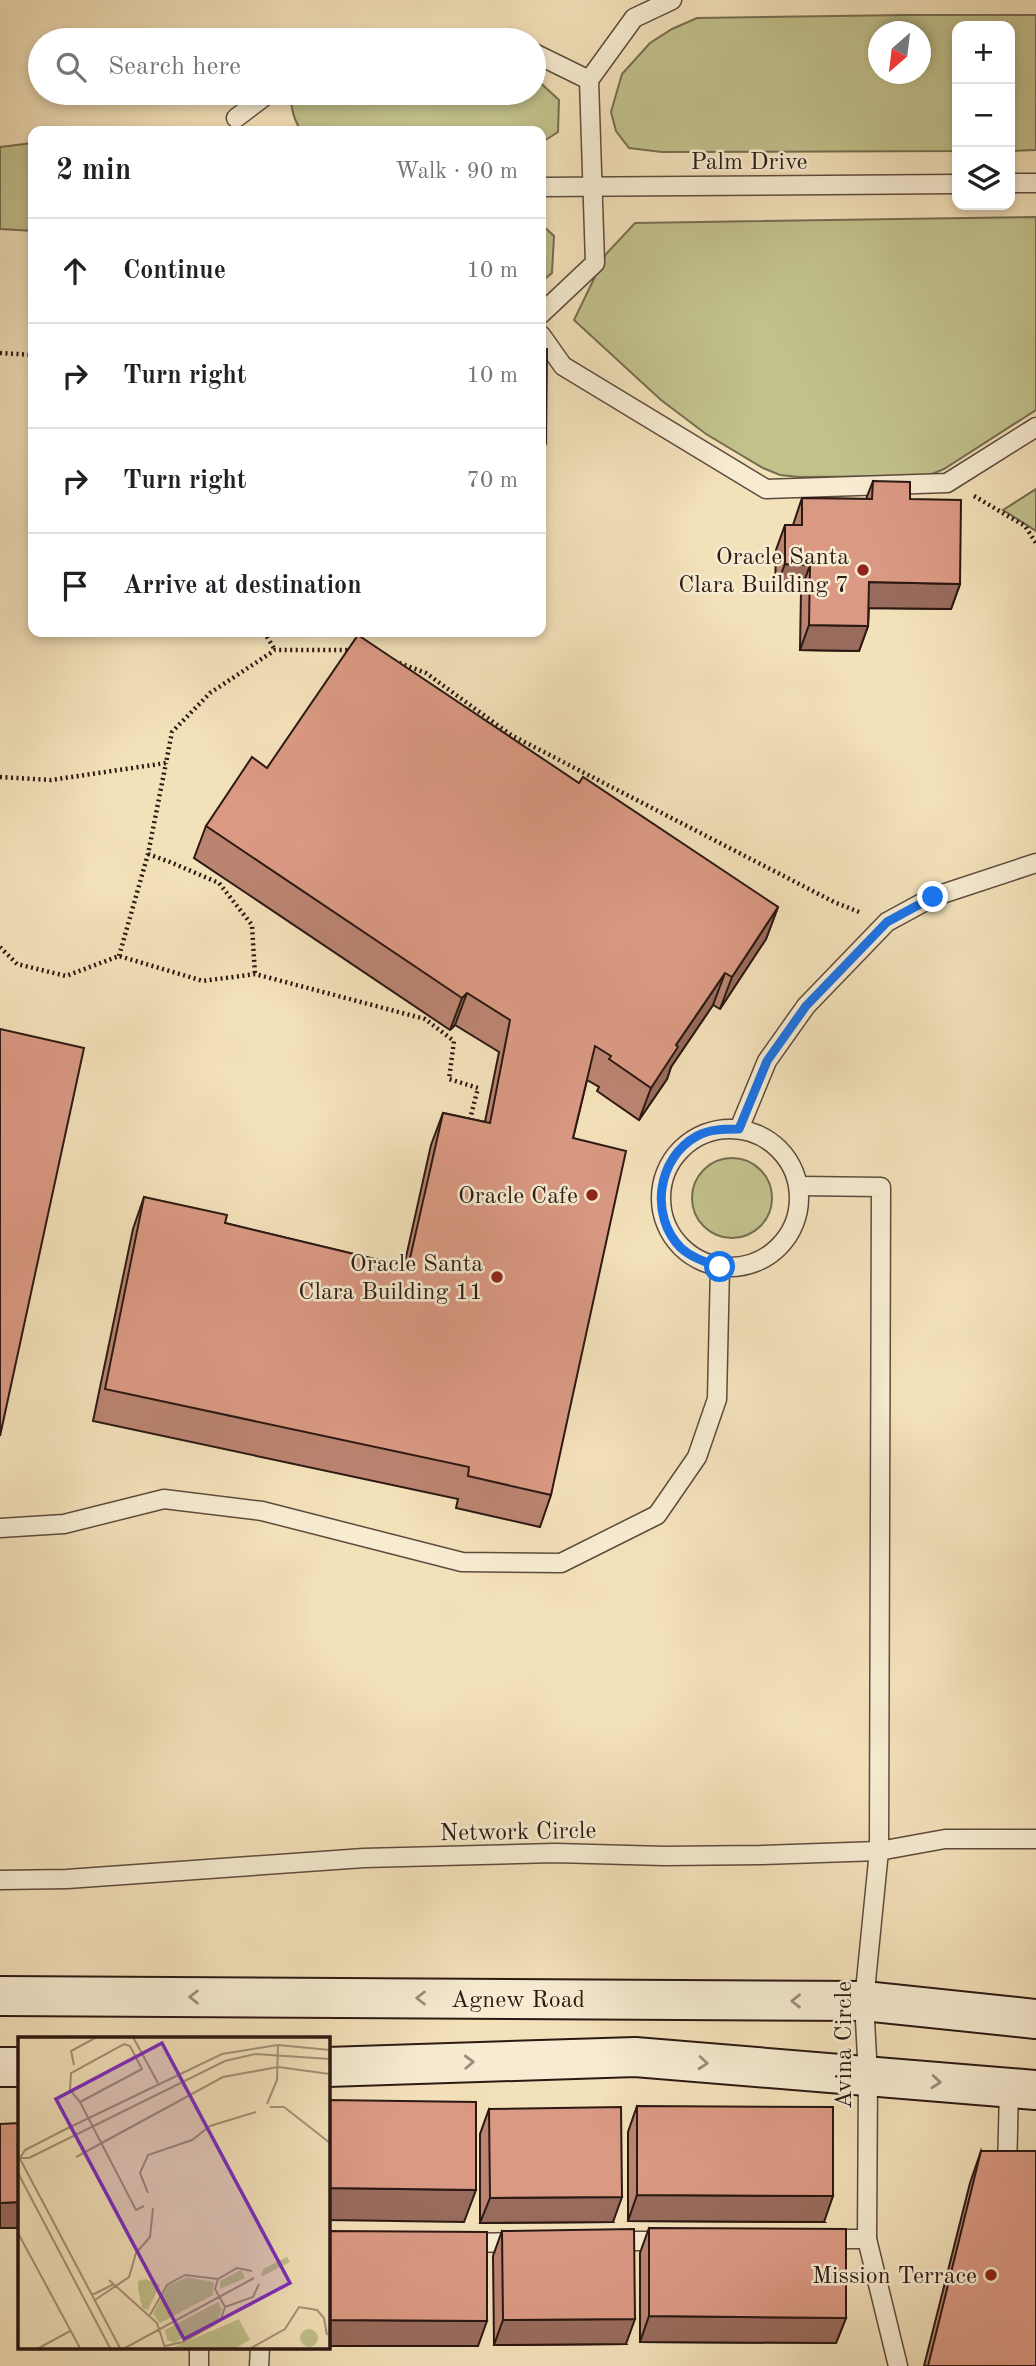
<!DOCTYPE html>
<meta charset="utf-8">
<style>
:root{--surface:#fff;--page:#f2f2f2;--text:#202124;--muted:#757577;--line:#e0e0e0}
body{margin:0;font-family:"Old Standard TT",serif;background:var(--page);color:var(--text)}
.controls{position:absolute;right:21px;top:21px;display:grid;overflow:hidden;border-radius:14px;box-shadow:0 4px 10px #0003}
.controls button{width:63px;height:63px;display:grid;place-items:center;padding:0;border:0;border-bottom:2px solid var(--line);background:var(--surface);color:var(--text);font:35px sans-serif}
.compass{position:absolute;left:868px;top:21px;width:63px;height:63px;border-radius:50%;background:var(--surface);box-shadow:0 4px 10px #0003;rotate:208deg}
.stop{position:absolute;width:21px;height:21px;margin:-16px;border:5px solid #1a73e8;border-radius:50%;background:#fff}
.stop.end{background:#1a73e8;border-color:#fff;box-shadow:0 2px 7px #0008}
.list{margin:0;padding:0;list-style:none}
h2{display:flex;justify-content:space-between;align-items:center;height:91px;margin:0;padding:0 28px;font-size:30px}
h2 small{font-size:23px;font-weight:400;color:var(--muted)}
.list li{display:grid;grid-template-columns:46px 1fr auto;gap:21px;align-items:center;box-sizing:border-box;height:105px;padding:0 28px;border-top:2px solid var(--line)}
.list b{display:block;font-size:26px;white-space:nowrap}
.list em{font-size:23px;font-style:normal;color:var(--muted)}
.icon{flex:none;width:38px;height:38px;fill:none;stroke:currentColor;stroke-width:2;stroke-linecap:round;stroke-linejoin:round}
.map{position:relative;flex:none;width:1036px;height:2366px;overflow:hidden}
.search{position:absolute;background:var(--surface);box-shadow:0 4px 10px #0003;left:28px;top:28px;width:518px;height:77px;display:flex;align-items:center;gap:18px;box-sizing:border-box;padding:0 24px;border-radius:38px;color:var(--muted);font-size:26px}
.panel{position:absolute;background:var(--surface);box-shadow:0 4px 10px #0003;left:28px;top:126px;width:518px;height:511px;border-radius:14px}
.map>svg:first-child{display:block}
.green{fill:#c1c18c;stroke:#766d50;stroke-width:2;fill-rule:evenodd}
.lines{fill:none;stroke-linecap:round;stroke-linejoin:round}
.lane-casing{stroke:#5e4b3d;stroke-width:21}
.secondary-casing{stroke:#2c1913;stroke-width:42}
.path{stroke:#2c1913;stroke-width:4.5;stroke-dasharray:2 3.5;stroke-linecap:butt}
.lane{stroke:#f7ecd2;stroke-width:18}
.secondary{stroke:#f7ecd2;stroke-width:38}
.wall{fill:#bb8471;stroke:#2c1913;stroke-width:2}
.shaded-wall{fill:#996b5c;stroke:#2c1913;stroke-width:2}
.building{fill:#da9983;stroke:#2c1913;stroke-width:2}
.oneway{stroke:#9c8d7c}
.route{stroke:#1a73e8;stroke-width:9}
.poi-dot{fill:#8f2418;stroke:#f7ecd2;stroke-width:2.5}
.labels{text-anchor:middle;stroke-width:5;stroke-linejoin:round;paint-order:stroke}
.street-label{font-size:24px;fill:#2c1913;stroke:#f7ecd2}
.poi-label{font-size:24px;fill:#2c1913;stroke:#f7ecd2;text-anchor:end}
.inset-road{fill:none;stroke:#a39177;stroke-width:2}
.view{fill:#7b2cbf;fill-opacity:0.15;stroke:#7b2cbf;stroke-width:3.5}
.inset-edge{fill:none;stroke:#2c1913;stroke-width:3.5}
</style>
<div class="map">
<svg width="1036" height="2366" viewBox="0 0 1036 2366">
<rect width="100%" height="100%" fill="#f3e1ba"/>
<filter id="stains"><feTurbulence type="fractalNoise" baseFrequency=".00286" numOctaves="4"/><feColorMatrix values="0 0 0 0 .2 0 0 0 0 .09 0 0 0 0 .02 0 0 0 .5 -.17"/></filter>
<radialGradient id="worn" r=".72"><stop offset=".6" stop-color="#630" stop-opacity="0"/><stop offset="1" stop-color="#630" stop-opacity=".3"/></radialGradient>
<g class="green">
<path d="M907,15H1036V150L1010,151V26H957V151L662,152L629,148L616,131L611,112L622,74L650,43L672,29L697,18ZM878,32H920V74H878Z"/>
<path d="M534,77L559,100L558,132L541,143V131H302C294,122 290,105 291,93H534Z"/>
<path d="M33,143V231L0,229V147Z"/>
<path d="M1036,217V410L944,469L927,476L799,477L780,475L763,468L706,434L661,400L574,320L606,254L635,223Z"/>
<path d="M541,224L554,236L552,273L541,282Z"/>
<path d="M1036,489V531L1003,510Z"/>
<circle cx="732" cy="1198" r="40"/>
</g>
<g class="lines">
<g class="lane-casing">
<g id="lane">
<path d="M331,40H509"/>
<path d="M534,53L589,80L595,263L541,314"/>
<path d="M589,80L634,18L672,0"/>
<path d="M236,118L269,93"/>
<path d="M1010,183H1036"/>
<path d="M541,187L957,184"/>
<path d="M541,335L563,366L766,489L947,483L1036,427"/>
<circle cx="730" cy="1198" r="69"/>
<path d="M739,1129L767,1061L806,1006L887,922L933,897L1036,863"/>
<path d="M799,1186L881,1187L879,1851L864,2001L868,2076L867,2239L898,2366"/>
<path d="M0,1528L64,1524L164,1499L262,1511L462,1562L561,1563L657,1515L697,1457L717,1399L720,1267"/>
<path d="M0,1880L67,1879L364,1858L555,1853L664,1856L761,1855L879,1851L945,1839H1036"/>
<path d="M1007,2173L1009,2088"/>
<path d="M821,2239H867"/>
<path d="M611,2241H667"/>
<path d="M464,2243L520,2242"/>
<path d="M199,2347V2366"/>
<path d="M259,2366L260,2347"/>
</g>
</g>
<g class="secondary-casing">
<g id="secondary">
<path d="M0,1996L864,2001L1036,2019"/>
<path d="M0,2067H19"/>
<path d="M327,2067L635,2057L1036,2090"/>
</g>
</g>
<g class="path">
<path d="M0,353L33,355"/>
<path d="M974,496L1025,526L1036,543"/>
<path d="M264,632L275,650"/>
<path d="M394,661L426,673L511,735L834,902L859,912"/>
<path d="M0,777L51,780L166,763L172,732L210,693L275,650H352"/>
<path d="M148,854L170,862L219,883L252,925L255,974"/>
<path d="M0,947L17,964L66,976L119,956L203,981L255,974L425,1019L454,1041L449,1079L478,1088L469,1123"/>
<path d="M119,956L148,854L166,763"/>
</g>
<use href="#lane" class="lane"/>
<use href="#secondary" class="secondary"/>
</g>
<g class="wall">
<path d="M873,481L910,499L960,584L951,609L869,608L868,626L859,651L800,650L801,590H775L776,550L785,525H793L802,498L866,499Z"/>
<path d="M267,768L579,783L778,907L766,939L720,1009L713,1005L671,1067L667,1079L639,1120L597,1091L599,1087L587,1080L573,1138L551,1495L540,1527L456,1508L458,1499L93,1421L133,1229L144,1197L225,1223L404,1266L431,1145L443,1113L485,1122L499,1052L455,1025L450,1030L194,858L206,826Z"/>
<path d="M637,2106L824,2222L628,2221V2132Z"/>
<path d="M489,2109L613,2222L480,2223V2134Z"/>
<path d="M981,2151L1036,2366H924L970,2183Z"/>
<path d="M649,2228L846,2318L836,2343L640,2342V2253Z"/>
<path d="M502,2231L626,2344L494,2345L493,2256Z"/>
</g>
<g class="shaded-wall">
<path d="M541,442L546,443L541,458Z"/>
<path d="M785,564L810,565L801,590H775Z"/>
<path d="M869,582L960,584L951,609L860,608Z"/>
<path d="M809,625L868,626L859,651L800,650Z"/>
<path d="M778,907L766,939L720,1009L732,977Z"/>
<path d="M725,973L713,1005L671,1067L667,1079L639,1120L651,1088L676,1045Z"/>
<path d="M467,993L455,1025L450,1030L462,998Z"/>
<path d="M327,2188L476,2190L464,2222L327,2220Z"/>
<path d="M637,2195L833,2196L824,2222L628,2221Z"/>
<path d="M622,2197L613,2222L480,2223L490,2198Z"/>
<path d="M19,2202V2228H0V2203Z"/>
<path d="M649,2316L846,2318L836,2343L640,2342Z"/>
<path d="M635,2319L626,2344L494,2345L503,2320Z"/>
<path d="M327,2320L487,2321L478,2346H327Z"/>
</g>
<g class="building">
<path d="M541,349H547L546,443L541,442Z"/>
<path d="M873,481L910,482V499L961,500L960,584L869,582L868,626L809,625L810,565L785,564V525H802V498L872,499Z"/>
<path d="M358,635L579,783L583,777L778,907L732,977L725,973L676,1045L678,1047L651,1088L609,1059L611,1056L595,1046L573,1138L626,1151L551,1495L468,1476L469,1467L105,1389L144,1197L227,1215L225,1223L408,1267L443,1113L490,1123L510,1020L467,993L462,998L206,826L252,757L267,768Z"/>
<path d="M0,1029L84,1048L0,1436Z"/>
<path d="M327,2100L476,2102V2190L327,2188Z"/>
<path d="M637,2106L833,2107V2196L637,2195Z"/>
<path d="M621,2107L622,2197L490,2198L489,2109Z"/>
<path d="M19,2123V2202L0,2203V2124Z"/>
<path d="M981,2151H1036V2366H928Z"/>
<path d="M649,2228L846,2229V2318L649,2316Z"/>
<path d="M634,2229L635,2319L503,2320L502,2231Z"/>
<path d="M327,2231L487,2232V2321L327,2320Z"/>
</g>
<defs><path id="oneway-chevron" d="M-2-3.5L2.5 0L-2 3.5" fill="none" stroke-width="1.6" stroke-linecap="round" stroke-linejoin="round" transform="scale(1.75)"/></defs>
<g class="oneway">
<use href="#oneway-chevron" transform="translate(194 1997) rotate(-180)"/>
<use href="#oneway-chevron" transform="translate(421 1998) rotate(-180)"/>
<use href="#oneway-chevron" transform="translate(796 2001) rotate(-180)"/>
<use href="#oneway-chevron" transform="translate(469 2062) rotate(-2)"/>
<use href="#oneway-chevron" transform="translate(703 2063) rotate(5)"/>
<use href="#oneway-chevron" transform="translate(936 2082) rotate(5)"/>
</g>
<g class="lines">
<path class="route" d="M720,1267C706,1262 692,1258 681,1248C649,1216 657,1158 697,1136C710,1129 725,1129 739,1129L767,1061L806,1006L887,922L933,897"/>
</g>
<g class="poi-dot">
<circle cx="863" cy="570" r="7"/>
<circle cx="592" cy="1195" r="7"/>
<circle cx="497" cy="1277" r="7"/>
<circle cx="991" cy="2275" r="7"/>
</g>
<g class="labels">
<g class="street-label">
<text x="749" y="169">Palm Drive</text>
<text transform="translate(518 1831) rotate(-1)" y="8">Network Circle</text>
<text x="518" y="2007">Agnew Road</text>
<text transform="translate(843 2045) rotate(-90)" y="8">Avina Circle</text>
</g>
<g class="poi-label">
<text x="849" y="564">Oracle Santa<tspan x="849" dy="28">Clara Building 7</tspan></text>
<text x="578" y="1203">Oracle Cafe</text>
<text x="483" y="1271">Oracle Santa<tspan x="483" dy="28">Clara Building 11</tspan></text>
<text x="977" y="2283">Mission Terrace</text>
</g>
</g>
<g transform="translate(18 2037)">
<rect width="312" height="312" fill="#f3e1ba"/>
<path d="M269,220L272,225L243,240L245,232ZM223,233L227,241L202,252V244ZM169,240L196,245L195,258L142,286L135,277L150,249ZM127,242L142,248L130,273L124,271L120,251V244ZM200,265L204,272L200,282L156,306L149,303L147,293ZM221,282L232,303L217,311H154ZM282 301a9 9 0 1 1 18 0a9 9 0 1 1-18 0Z" fill="#c1c18c"/>
<path class="inset-road" d="M115,0L140,46M56,28L53,14L79,0M62,65L124,32L112,9L106,7L53,36L52,53L62,65L118,173L126,169M249,67L259,43L260,8M252,70H266L312,106M1,120L102,311M58,120L205,40L260,30L312,37M2,121L7,113L48,92L204,17L260,8L312,13M2,121H11L207,24L237,17L312,22M0,136L92,311M130,156L122,136L130,118L174,103L192,89L238,75M0,196L62,311M200,242L197,252L207,270L235,260L241,247M91,243L139,286L147,311M74,258L96,247M77,263L111,240L118,216L132,200L135,171M132,278L149,248L167,238L200,242L219,231L234,234M147,309L165,305L202,284L207,270M21,311L52,294M107,311L236,241M233,311L267,292L281,270L299,273L306,281L309,298"/>
<path class="view" d="M144,6L272,246L166,302L38,62Z"/>
<rect width="312" height="312" class="inset-edge"/>
</g>
<rect width="100%" height="100%" filter="url(#stains)"/>
<rect width="100%" height="100%" fill="url(#worn)"/>
</svg>
<div class="controls">
<button>+</button>
<button>−</button>
<button><svg class="icon" aria-label="layers" viewBox="0 0 24 24"><path d="M12 4l9 5-9 5-9-5zM3 14l9 5 9-5"/></svg></button>
</div>
<svg class="compass" viewBox="-18 -18 36 36"><path d="M0-13l5 13h-10z" fill="#e53935"/><path d="M0 13l5-13h-10z" fill="#757577"/></svg>
<div class="stop" style="left:720px;top:1267px"></div>
<div class="stop end" style="left:933px;top:897px"></div>
<div class="search"><svg class="icon" aria-label="search" viewBox="0 0 24 24"><circle cx="10" cy="10" r="6"/><path d="M15 15l6 6"/></svg>Search here</div>
<section class="panel">
<h2>2 min<small>Walk · 90 m</small></h2>
<ul class="list">
<li><svg class="icon" aria-label="ahead" viewBox="0 0 24 24"><path d="M12 20V5M6 11l6-6 6 6"/></svg><div><b>Continue</b></div><em>10 m</em></li>
<li><svg class="icon" aria-label="right" viewBox="0 0 24 24"><path d="M7 20v-9h11M14 6l5 5-5 5"/></svg><div><b>Turn right</b></div><em>10 m</em></li>
<li><svg class="icon" aria-label="right" viewBox="0 0 24 24"><path d="M7 20v-9h11M14 6l5 5-5 5"/></svg><div><b>Turn right</b></div><em>70 m</em></li>
<li><svg class="icon" aria-label="arrive" viewBox="0 0 24 24"><path d="M6 21V4h12l-3 4 3 4H6"/></svg><div><b>Arrive at destination</b></div></li>
</ul>
</section>
</div>
